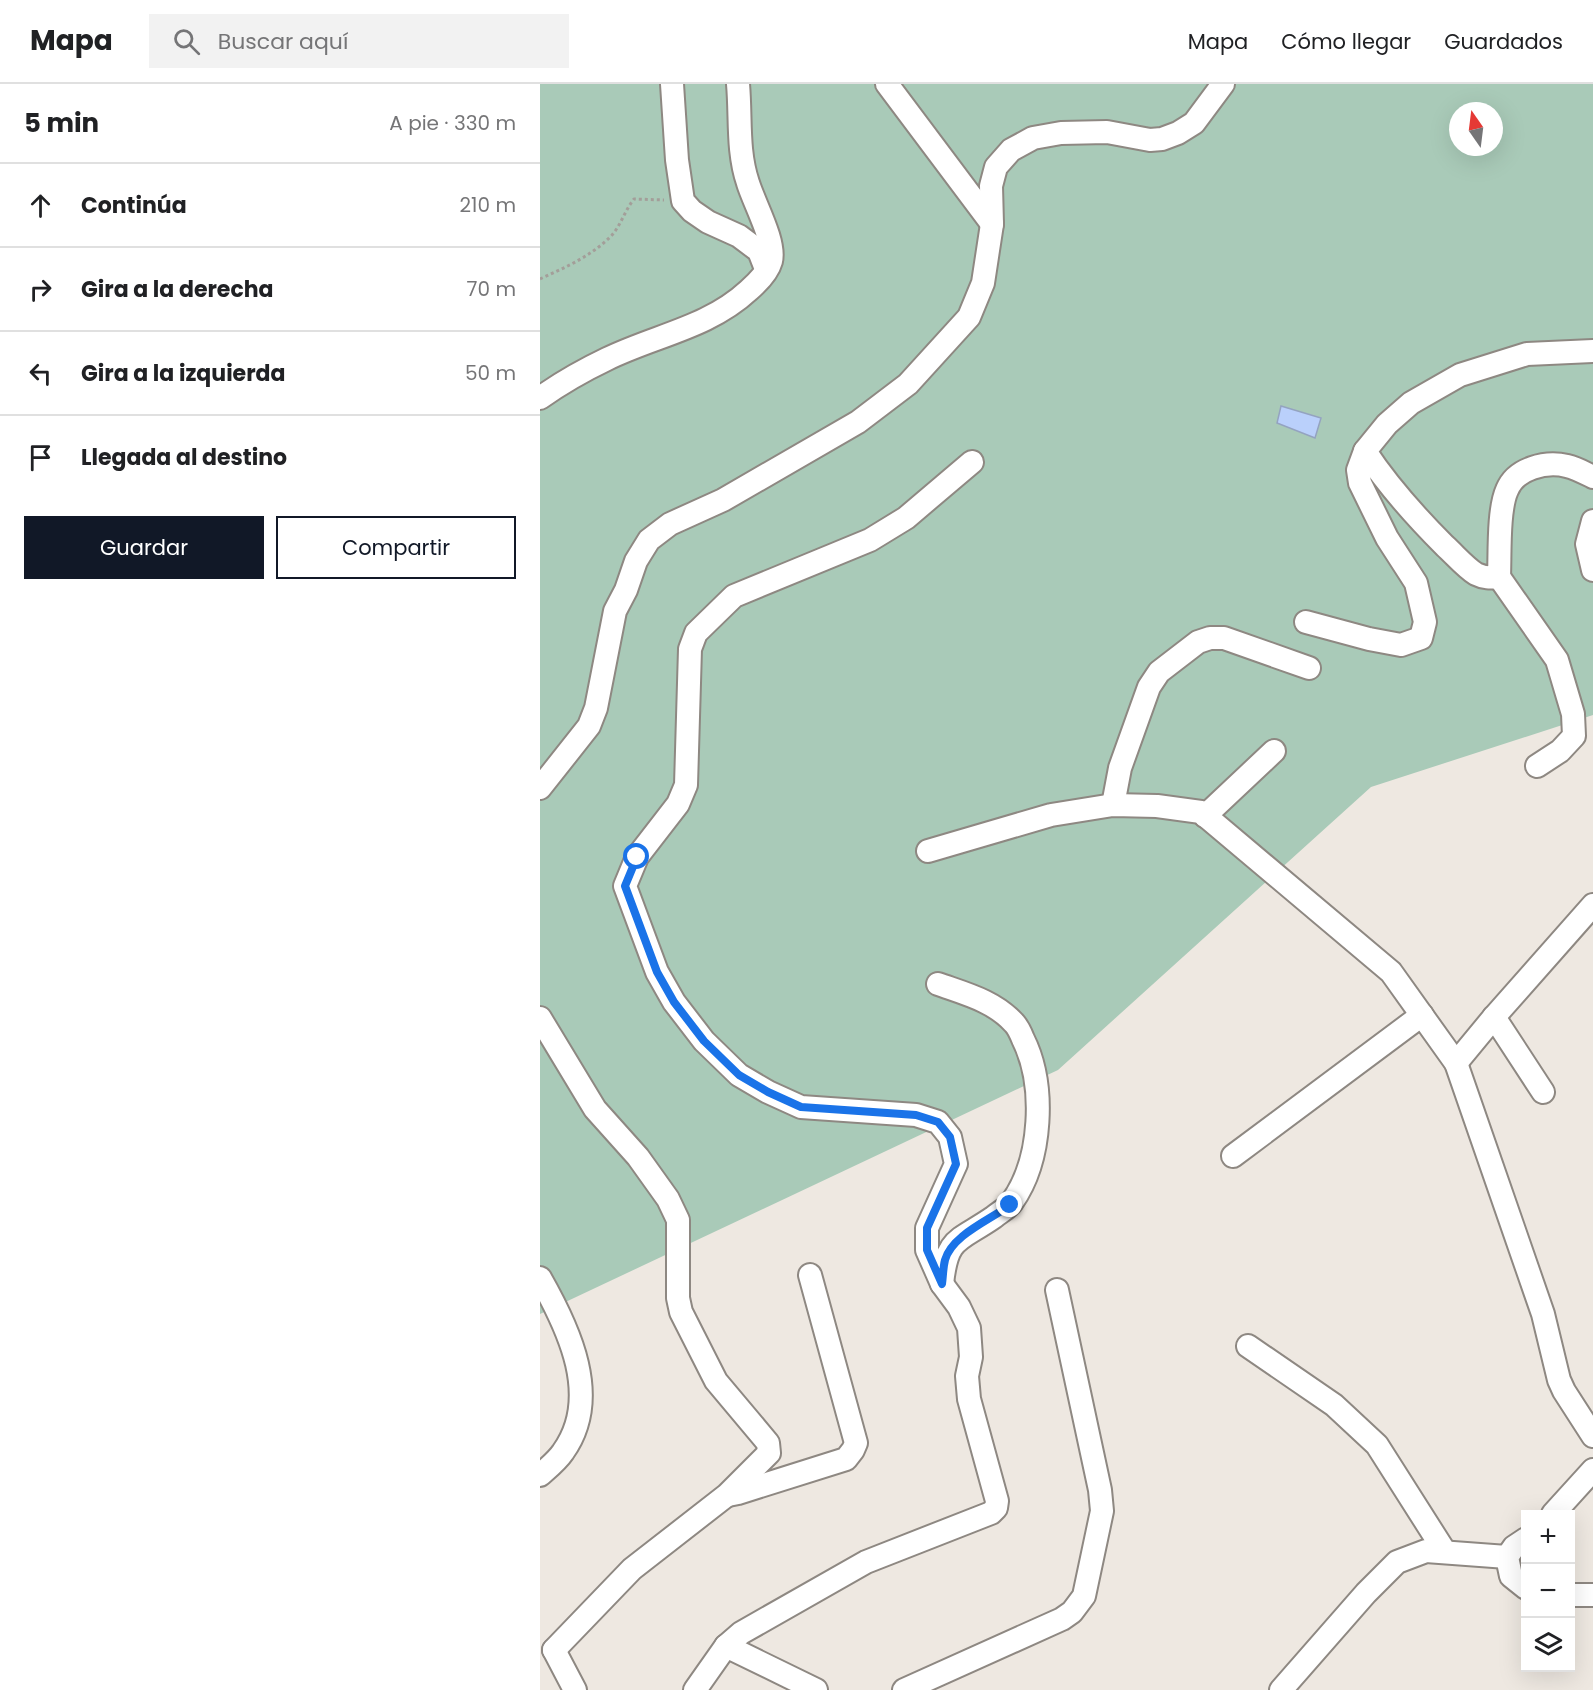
<!DOCTYPE html>
<html lang="es">
<meta charset="utf-8">
<style>
:root{--surface:#fff;--page:#f2f2f2;--text:#202124;--muted:#757577;--line:#e0e0e0;--accent:#111827}
body{margin:0;font-family:Poppins,sans-serif;background:var(--page);color:var(--text)}
.controls{position:absolute;right:18px;bottom:18px;display:grid;overflow:hidden;border-radius:0px;box-shadow:0 6px 24px #0002}
.controls button{width:54px;height:54px;display:grid;place-items:center;padding:0;border:0;border-bottom:2px solid var(--line);background:var(--surface);color:var(--text);font:30px sans-serif}
.compass{position:absolute;left:909px;top:18px;width:54px;height:54px;border-radius:50%;background:var(--surface);box-shadow:0 6px 24px #0002;rotate:346deg}
.stop{position:absolute;width:18px;height:18px;margin:-14px;border:4px solid #1a73e8;border-radius:50%;background:#fff}
.stop.end{background:#1a73e8;border-color:#fff;box-shadow:0 2px 6px #0008}
.list{margin:0;padding:0;list-style:none}
h2{display:flex;justify-content:space-between;align-items:center;height:78px;margin:0;padding:0 24px;font-size:26px}
h2 small{font-size:20px;font-weight:400;color:var(--muted)}
.list li{display:grid;grid-template-columns:39px 1fr auto;gap:18px;align-items:center;box-sizing:border-box;height:84px;padding:0 24px;border-top:2px solid var(--line)}
.list b{display:block;font-size:22px;white-space:nowrap}
.list em{font-size:20px;font-style:normal;color:var(--muted)}
.actions{display:flex;gap:12px;padding:18px 24px}
.actions a{flex:1;padding:14px 0;border:2px solid var(--accent);border-radius:0px;text-align:center;font-size:21px;color:var(--accent)}
.actions .main{background:var(--accent);color:#fff}
.icon{flex:none;width:33px;height:33px;fill:none;stroke:currentColor;stroke-width:2;stroke-linecap:round;stroke-linejoin:round}
.map{position:relative;flex:none;width:1053px;height:1606px;overflow:hidden}
header{display:flex;align-items:center;gap:36px;box-sizing:border-box;height:84px;padding:0 30px;background:var(--surface);border-bottom:2px solid var(--line)}
header strong{font-size:28px}
nav{display:flex;gap:33px;margin-inline-start:auto;font-size:21px}
.search{width:420px;height:54px;background:var(--page);display:flex;align-items:center;gap:15px;box-sizing:border-box;padding:0 21px;border-radius:0px;color:var(--muted);font-size:22px}
main{display:flex}
aside{flex:1;background:var(--surface)}
.map>svg:first-child{display:block}
.green{fill:#a9cab8;fill-rule:evenodd}
.water{fill:#bad0fb;stroke:#94a3c0;stroke-width:1.5}
.lines{fill:none;stroke-linecap:round;stroke-linejoin:round}
.minor-casing{stroke:#8e8882;stroke-width:26}
.path{stroke:#a39e99;stroke-width:3;stroke-dasharray:3 3;stroke-linecap:butt}
.minor{stroke:#fff;stroke-width:22}
.route{stroke:#1a73e8;stroke-width:8}
</style>
<header>
<strong>Mapa</strong>
<div class="search"><svg class="icon" aria-label="search" viewBox="0 0 24 24"><circle cx="10" cy="10" r="6"/><path d="M15 15l6 6"/></svg>Buscar aquí</div>
<nav><a>Mapa</a><a>Cómo llegar</a><a>Guardados</a></nav>
</header>
<main>
<aside>
<h2>5 min<small>A pie · 330 m</small></h2>
<ul class="list">
<li><svg class="icon" aria-label="ahead" viewBox="0 0 24 24"><path d="M12 20V5M6 11l6-6 6 6"/></svg><div><b>Continúa</b></div><em>210 m</em></li>
<li><svg class="icon" aria-label="right" viewBox="0 0 24 24"><path d="M7 20v-9h11M14 6l5 5-5 5"/></svg><div><b>Gira a la derecha</b></div><em>70 m</em></li>
<li><svg class="icon" aria-label="left" viewBox="0 0 24 24"><path d="M17 20v-9H6M10 6l-5 5 5 5"/></svg><div><b>Gira a la izquierda</b></div><em>50 m</em></li>
<li><svg class="icon" aria-label="arrive" viewBox="0 0 24 24"><path d="M6 21V4h12l-3 4 3 4H6"/></svg><div><b>Llegada al destino</b></div></li>
</ul>
<div class="actions"><a class="main">Guardar</a><a>Compartir</a></div>
</aside>
<div class="map">
<svg width="1053" height="1606" viewBox="0 0 1053 1606">
<rect width="100%" height="100%" fill="#eee8e1"/>
<path class="green" d="M0,0H1053V631L831,703L518,986L0,1230ZM918,27H954V63H918Z"/>
<path class="water" d="M741,322L781,334L775,354L737,339Z"/>
<g class="lines">
<g class="minor-casing">
<g id="minor">
<path d="M132,0L137,76L143,117L152,127L168,138L199,152L219,167L226,185"/>
<path d="M347,0L452,140"/>
<path d="M1053,267L987,270L920,291L871,319L847,340L825,367C848,402 875,432 905,462C915,471 925,483 936,490C944,494 950,494 959,493C960,470 958,426 967,406C976,384 1006,377 1027,382C1036,384 1045,389 1053,393"/>
<path d="M0,314C21,299 44,286 67,275C116,251 168,244 209,206C217,199 228,188 231,177C236,158 214,119 208,99C197,67 201,33 198,0"/>
<path d="M1053,437L1047,460L1053,486"/>
<path d="M959,493L1017,576L1033,630L1034,652L1020,667L997,682"/>
<path d="M766,538L829,555L861,561L881,554L885,538L876,499L847,454L820,399L818,386L825,367"/>
<path d="M0,704L49,642L56,624L75,527L86,506L96,477L109,456L130,440L183,416L318,338L368,300L429,233L443,199L452,140L451,102L456,83L471,66L493,54L521,49L567,48L610,56L622,55L638,49L654,39L683,0"/>
<path d="M573,721L580,684L609,603L619,588L658,558L670,554H684L769,584"/>
<path d="M665,732L734,667"/>
<path d="M388,767L511,731L573,721L617,722L661,728L851,888L916,979L1003,1230L1019,1296L1024,1307L1053,1352"/>
<path d="M398,900C426,910 454,917 474,939C478,943 481,950 483,955C506,1001 502,1076 472,1118C468,1124 460,1128 454,1133C418,1158 407,1152 402,1200"/>
<path d="M954,933L1003,1008"/>
<path d="M0,934L55,1025L98,1073L128,1115L138,1136V1214L141,1228L176,1297L228,1359L229,1369L187,1411L92,1485L14,1566"/>
<path d="M916,979L954,933L1053,821"/>
<path d="M693,1072L882,931"/>
<path d="M0,1194C29,1245 62,1314 23,1368C17,1377 8,1384 0,1391"/>
<path d="M708,1262L794,1321L837,1361L905,1468"/>
<path d="M188,1411L198,1409L306,1375L313,1366L316,1359L270,1191"/>
<path d="M1013,1430L1053,1386"/>
<path d="M986,1455L974,1463L967,1473L971,1492L986,1504"/>
<path d="M1030,1511H1053"/>
<path d="M186,1562L276,1606"/>
<path d="M14,1566L35,1606"/>
<path d="M155,1606L186,1562L201,1549L326,1478L451,1429L456,1424L457,1417L429,1315L427,1292L431,1273L429,1244L419,1223L402,1200L387,1166V1144L416,1080L410,1053L398,1038L376,1031L261,1023L228,1008L199,991L164,957L134,918L117,888L85,802L97,773L138,720L146,701L150,565L156,549L194,512L330,456L366,434L432,378"/>
<path d="M364,1606L522,1535L532,1528L544,1512L562,1427L560,1406L517,1206"/>
<path d="M741,1606L826,1509L857,1478L886,1467L967,1473"/>
</g>
</g>
<path class="path" d="M0,195C26,183 52,172 72,151C81,141 85,126 94,115L124,116"/>
<use href="#minor" class="minor"/>
</g>
<g class="lines">
<path class="route" d="M97,773L85,802L117,888L134,918L164,957L199,991L228,1008L261,1023L376,1031L398,1038L410,1053L416,1080L387,1144V1166L402,1200C403,1193 403,1184 405,1176C412,1151 450,1136 470,1121"/>
</g>
</svg>
<div class="controls">
<button>+</button>
<button>−</button>
<button><svg class="icon" aria-label="layers" viewBox="0 0 24 24"><path d="M12 4l9 5-9 5-9-5zM3 14l9 5 9-5"/></svg></button>
</div>
<svg class="compass" viewBox="-18 -18 36 36"><path d="M0-13l5 13h-10z" fill="#e53935"/><path d="M0 13l5-13h-10z" fill="#757577"/></svg>
<div class="stop" style="left:97px;top:773px"></div>
<div class="stop end" style="left:470px;top:1121px"></div>
</div>
</main>
